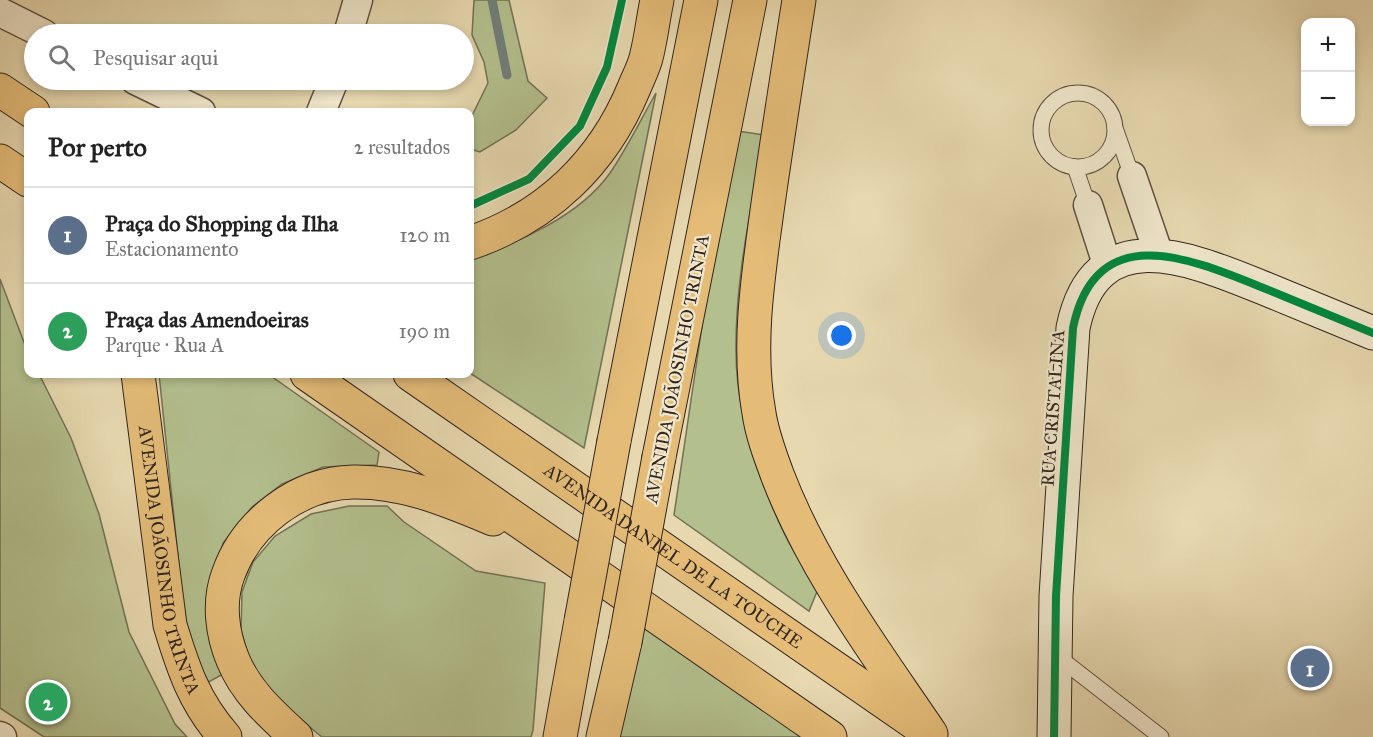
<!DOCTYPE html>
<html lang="pt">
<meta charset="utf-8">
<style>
:root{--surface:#fff;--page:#f6f6f6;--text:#222;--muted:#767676;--line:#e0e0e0;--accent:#db2777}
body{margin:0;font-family:"IM FELL Great Primer",serif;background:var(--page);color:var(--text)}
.controls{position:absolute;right:18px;top:18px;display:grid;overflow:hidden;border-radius:12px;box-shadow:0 3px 9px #0003}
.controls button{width:54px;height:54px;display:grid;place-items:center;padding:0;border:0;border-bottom:2px solid var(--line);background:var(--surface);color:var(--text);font:30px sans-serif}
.you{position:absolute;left:842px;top:336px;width:21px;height:21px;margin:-15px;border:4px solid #fff;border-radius:50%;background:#1a73e8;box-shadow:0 0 0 9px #1a73e833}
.badge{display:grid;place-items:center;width:39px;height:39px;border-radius:50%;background:var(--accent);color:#fff;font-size:20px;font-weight:700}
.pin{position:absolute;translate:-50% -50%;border:3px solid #fff;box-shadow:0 2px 6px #0006}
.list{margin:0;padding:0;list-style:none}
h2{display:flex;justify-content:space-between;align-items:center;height:78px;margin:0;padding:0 24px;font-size:26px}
h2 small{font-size:20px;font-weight:400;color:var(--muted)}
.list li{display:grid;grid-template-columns:39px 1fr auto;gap:18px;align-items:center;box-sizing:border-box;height:96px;padding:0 24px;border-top:2px solid var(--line)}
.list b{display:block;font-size:22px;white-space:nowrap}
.list p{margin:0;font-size:20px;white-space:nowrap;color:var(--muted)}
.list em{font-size:20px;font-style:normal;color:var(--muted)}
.icon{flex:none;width:33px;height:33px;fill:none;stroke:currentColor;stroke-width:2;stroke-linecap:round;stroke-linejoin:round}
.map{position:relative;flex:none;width:1373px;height:737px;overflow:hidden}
.search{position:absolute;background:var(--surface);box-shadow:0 3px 9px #0003;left:24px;top:24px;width:450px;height:66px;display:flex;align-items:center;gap:15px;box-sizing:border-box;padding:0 21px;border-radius:33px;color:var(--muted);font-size:22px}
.panel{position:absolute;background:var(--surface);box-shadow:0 3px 9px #0003;left:24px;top:108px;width:450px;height:270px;border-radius:12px}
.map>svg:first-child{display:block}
.green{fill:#b3bf8d;stroke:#727256;stroke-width:1.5}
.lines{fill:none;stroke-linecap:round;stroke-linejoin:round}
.stream{stroke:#717e79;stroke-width:9}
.lane-casing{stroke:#5f5242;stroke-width:17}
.street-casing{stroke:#5f5242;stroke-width:31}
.secondary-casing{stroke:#32261e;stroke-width:35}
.primary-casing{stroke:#32261e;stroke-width:35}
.lane{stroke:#efe6cb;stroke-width:15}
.street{stroke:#efe6cb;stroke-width:28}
.secondary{stroke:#efe6cb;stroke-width:33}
.primary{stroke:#e4bc78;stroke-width:33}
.primary-bridge-casing{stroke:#32261e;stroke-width:35;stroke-linecap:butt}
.primary-bridge{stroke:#e4bc78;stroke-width:33}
.cycleway-casing{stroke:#efe6cb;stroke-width:11}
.cycleway{stroke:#00873e;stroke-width:8}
.labels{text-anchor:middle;stroke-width:4.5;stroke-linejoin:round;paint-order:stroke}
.street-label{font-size:18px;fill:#32261e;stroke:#efe6cb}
</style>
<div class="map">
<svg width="1373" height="737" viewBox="0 0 1373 737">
<rect width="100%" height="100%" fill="#e7d8af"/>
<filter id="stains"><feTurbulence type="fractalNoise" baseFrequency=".00333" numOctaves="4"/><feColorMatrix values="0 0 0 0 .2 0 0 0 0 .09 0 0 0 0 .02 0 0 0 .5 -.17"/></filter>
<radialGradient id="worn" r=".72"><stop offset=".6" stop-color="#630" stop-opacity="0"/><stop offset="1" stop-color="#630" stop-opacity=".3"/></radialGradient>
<g class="green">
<path d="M474,0H509L528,81L547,98L516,130L480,152L470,149V120L488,83L484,62L472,35Z"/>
<path d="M656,93L584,448L470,373V259C518,242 579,217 610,173C627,148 641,119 656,93Z"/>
<path d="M731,130L764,135C752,206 735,278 736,351C736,414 758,479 785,535C794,554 807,571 818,589L809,611L674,515Z"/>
<path d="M0,279L28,353V374H39L71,438L99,514L129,632L175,724L187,737H44L0,708Z"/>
<path d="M159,374H268L379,452L377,465L323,467L282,484L252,507L223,543L215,574L223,674L205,684L194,652L184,613Z"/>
<path d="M349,506H387L404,522L476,571L545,583L533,730L531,737H322L280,703L251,665L241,630L242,592L253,562L275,536L311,514Z"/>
<path d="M641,621L802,737H615Z"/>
</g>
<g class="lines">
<path class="stream" d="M492,0L507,75"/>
<g class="lane-casing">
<g id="lane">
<circle cx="1078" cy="130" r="37"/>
<path d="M1115,128L1132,176"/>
<path d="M1075,167L1088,205"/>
<path d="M1057,656L1161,737"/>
</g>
</g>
<g class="street-casing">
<g id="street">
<path d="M0,12L44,34"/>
<path d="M348,34L358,0"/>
<path d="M135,80L201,112"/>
<path d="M321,112L334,80"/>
<path d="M1132,176L1159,255"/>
<path d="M1088,205L1108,267"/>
<path d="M0,736L2,737"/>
</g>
</g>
<g class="secondary-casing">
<path id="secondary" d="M1054,737L1056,596L1073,328C1096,216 1194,260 1266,289C1302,304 1337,318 1373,333"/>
</g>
<g class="primary-casing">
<g id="primary">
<path d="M799,0C788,70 777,140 767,211C758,277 747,346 759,413C762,434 770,455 777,474C813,569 875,651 931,734"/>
<path d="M0,90L33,112"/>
<path d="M0,161L28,180"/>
<path d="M470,243C547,217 603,163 634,88C638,78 643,69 646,58C651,39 653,19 657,0"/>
<path id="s1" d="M138,374L170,625C183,668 194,702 225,737"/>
<path d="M307,374L830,737"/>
<path id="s2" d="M410,374L916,724"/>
<path d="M614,441L701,0"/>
<path d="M659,457L750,0"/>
<path d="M296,737C271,714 246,692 233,660C222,634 218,602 228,575C246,523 298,483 353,482C403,481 447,500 493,519"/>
<path d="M560,737L581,621"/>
<path d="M603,737L625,642"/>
</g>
</g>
<use href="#lane" class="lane"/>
<use href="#street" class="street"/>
<use href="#secondary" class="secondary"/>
<use href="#primary" class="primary"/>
<g class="primary-bridge-casing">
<g id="primary-bridge">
<path d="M581,621L614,441"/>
<path d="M625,642L659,457"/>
</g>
</g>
<use href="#primary-bridge" class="primary-bridge"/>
<g class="cycleway-casing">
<g id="cycleway">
<path d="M470,206L529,179L580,126L607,67L622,0"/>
<path d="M1054,737L1056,596L1073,328C1096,216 1194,260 1266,289C1302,304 1337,318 1373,333"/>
</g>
</g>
<use href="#cycleway" class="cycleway"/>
</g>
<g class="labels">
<g class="street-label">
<text transform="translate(677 369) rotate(-79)" y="6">AVENIDA JOÃOSINHO TRINTA</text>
<text transform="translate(1053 408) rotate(-86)" y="6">RUA CRISTALINA</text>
<text dy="6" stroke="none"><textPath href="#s2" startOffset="320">AVENIDA DANIEL DE LA TOUCHE</textPath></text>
<text dy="6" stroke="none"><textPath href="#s1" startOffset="189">AVENIDA JOÃOSINHO TRINTA</textPath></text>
</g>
</g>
<rect width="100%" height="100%" filter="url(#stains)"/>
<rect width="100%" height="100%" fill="url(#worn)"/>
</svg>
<div class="controls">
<button>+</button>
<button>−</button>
</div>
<div class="you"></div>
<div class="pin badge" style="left:1310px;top:668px;background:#5c6f8a">1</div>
<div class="pin badge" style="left:48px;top:702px;background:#2e9e5b">2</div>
<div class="search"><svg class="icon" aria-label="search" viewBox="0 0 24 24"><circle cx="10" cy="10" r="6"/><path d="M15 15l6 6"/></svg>Pesquisar aqui</div>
<section class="panel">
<h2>Por perto<small>2 resultados</small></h2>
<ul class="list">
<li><span class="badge" style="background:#5c6f8a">1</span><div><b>Praça do Shopping da Ilha</b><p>Estacionamento</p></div><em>120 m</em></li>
<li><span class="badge" style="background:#2e9e5b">2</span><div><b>Praça das Amendoeiras</b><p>Parque · Rua A</p></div><em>190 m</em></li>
</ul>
</section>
</div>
